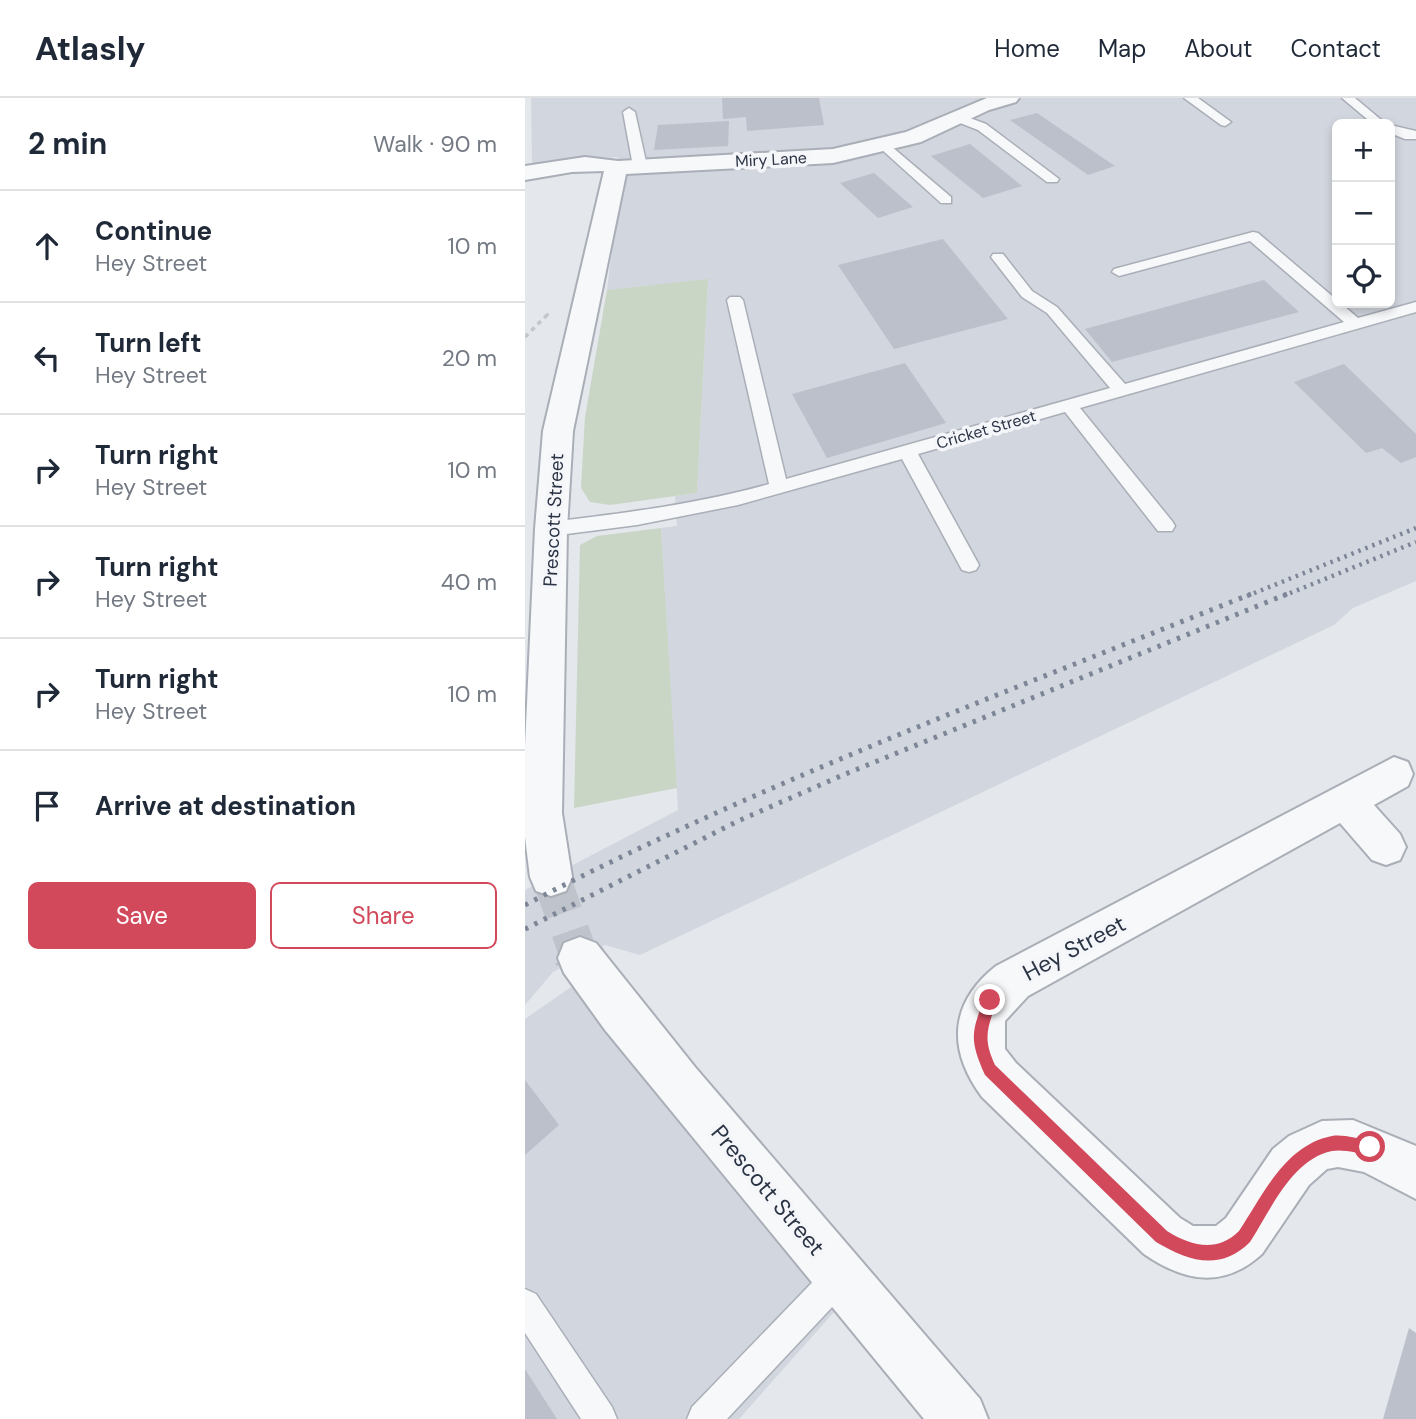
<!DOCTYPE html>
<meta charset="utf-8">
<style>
:root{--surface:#fff;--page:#f6f6f7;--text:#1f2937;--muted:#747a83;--line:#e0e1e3;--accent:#d1495b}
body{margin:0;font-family:"DM Sans",sans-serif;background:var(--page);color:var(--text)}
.controls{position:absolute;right:21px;top:21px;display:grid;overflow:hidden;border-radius:10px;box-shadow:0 4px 10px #0003}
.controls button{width:63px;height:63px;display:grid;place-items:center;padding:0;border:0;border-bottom:2px solid var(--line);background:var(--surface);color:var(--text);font:35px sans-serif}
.stop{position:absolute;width:21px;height:21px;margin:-16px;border:5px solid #d1495b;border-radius:50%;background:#fff}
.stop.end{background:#d1495b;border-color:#fff;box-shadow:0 2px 7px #0008}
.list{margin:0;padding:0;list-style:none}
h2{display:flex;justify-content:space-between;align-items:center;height:91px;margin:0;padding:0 28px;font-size:30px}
h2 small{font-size:23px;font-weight:400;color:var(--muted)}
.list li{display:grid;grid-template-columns:46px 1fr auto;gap:21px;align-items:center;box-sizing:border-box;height:112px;padding:0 28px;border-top:2px solid var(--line)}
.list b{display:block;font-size:26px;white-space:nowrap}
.list p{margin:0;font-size:23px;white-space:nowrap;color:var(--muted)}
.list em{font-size:23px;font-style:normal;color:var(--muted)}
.actions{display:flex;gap:14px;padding:21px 28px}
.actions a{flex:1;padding:16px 0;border:2px solid var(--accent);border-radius:10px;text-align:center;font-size:24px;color:var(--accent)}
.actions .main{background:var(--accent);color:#fff}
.icon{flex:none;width:38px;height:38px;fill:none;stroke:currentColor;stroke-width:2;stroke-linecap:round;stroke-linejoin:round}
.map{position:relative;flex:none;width:891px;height:1321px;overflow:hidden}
header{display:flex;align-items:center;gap:42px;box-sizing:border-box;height:98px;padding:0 35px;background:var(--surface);border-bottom:2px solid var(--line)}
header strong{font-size:33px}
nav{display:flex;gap:38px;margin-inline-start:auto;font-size:24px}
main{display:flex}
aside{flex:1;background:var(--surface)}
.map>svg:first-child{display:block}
.built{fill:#d2d6de;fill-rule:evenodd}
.green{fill:#c9d6c5}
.building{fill:#bbc0ca}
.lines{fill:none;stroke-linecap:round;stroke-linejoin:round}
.street-tunnel-far1{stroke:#bfc3cb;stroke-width:38;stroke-dasharray:38 19;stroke-linecap:butt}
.street-tunnel{stroke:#bfc3cb;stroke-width:50;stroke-dasharray:50 24;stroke-linecap:butt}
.lane-casing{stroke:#a9aeb7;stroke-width:3}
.street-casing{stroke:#a9aeb7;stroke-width:4}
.path-far1{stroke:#c2c5cb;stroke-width:2.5;stroke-dasharray:3.5 3.5;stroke-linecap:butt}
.path{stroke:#c2c5cb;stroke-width:3.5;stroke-dasharray:4.5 4.5;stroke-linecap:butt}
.lane{fill:#f7f8fa;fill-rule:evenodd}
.street{fill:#f7f8fa;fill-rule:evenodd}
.rail-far1{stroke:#7d8696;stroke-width:4.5;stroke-dasharray:2.5 5;stroke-linecap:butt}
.rail{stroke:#7d8696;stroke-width:5;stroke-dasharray:3.5 7;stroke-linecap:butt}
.route{fill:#d1495b}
.labels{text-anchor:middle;stroke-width:7;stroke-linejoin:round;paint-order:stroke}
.far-street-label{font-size:16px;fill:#2b3445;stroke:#f4f6f9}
.street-label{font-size:19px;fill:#2b3445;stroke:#f4f6f9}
.near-street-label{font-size:23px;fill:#2b3445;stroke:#f4f6f9}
</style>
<header>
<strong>Atlasly</strong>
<nav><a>Home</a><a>Map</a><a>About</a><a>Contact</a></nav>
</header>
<main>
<aside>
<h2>2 min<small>Walk · 90 m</small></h2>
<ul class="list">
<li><svg class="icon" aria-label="ahead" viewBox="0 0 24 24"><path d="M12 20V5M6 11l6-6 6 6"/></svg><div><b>Continue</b><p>Hey Street</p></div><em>10 m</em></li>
<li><svg class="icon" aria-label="left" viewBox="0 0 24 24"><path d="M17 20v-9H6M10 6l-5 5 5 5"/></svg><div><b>Turn left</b><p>Hey Street</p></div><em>20 m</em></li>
<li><svg class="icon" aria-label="right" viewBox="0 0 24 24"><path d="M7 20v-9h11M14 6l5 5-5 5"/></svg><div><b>Turn right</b><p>Hey Street</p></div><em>10 m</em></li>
<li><svg class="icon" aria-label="right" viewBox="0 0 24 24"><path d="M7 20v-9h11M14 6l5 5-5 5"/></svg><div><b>Turn right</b><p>Hey Street</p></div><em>40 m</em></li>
<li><svg class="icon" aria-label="right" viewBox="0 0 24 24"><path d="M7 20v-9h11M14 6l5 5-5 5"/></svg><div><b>Turn right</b><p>Hey Street</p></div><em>10 m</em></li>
<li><svg class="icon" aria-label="arrive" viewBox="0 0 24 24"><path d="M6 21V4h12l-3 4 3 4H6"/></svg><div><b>Arrive at destination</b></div></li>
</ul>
<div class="actions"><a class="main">Save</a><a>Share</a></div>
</aside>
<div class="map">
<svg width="891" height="1321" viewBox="0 0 891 1321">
<rect width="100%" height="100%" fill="#e4e7ec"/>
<g class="built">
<path d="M6,0H891V483L828,510L809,527L115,857L80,847L28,874L0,907V792L153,712L136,430L152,428L150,398L172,395L183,182L82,192L97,75L92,59L7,66ZM812,26H865V205H812Z"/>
<path d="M59,880L309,1214L214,1321H0V921Z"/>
</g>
<g class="green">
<path d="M183,181L172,395L85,407L65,404L56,390L60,319L82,192Z"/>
<path d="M136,430L152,690L49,710L55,447L72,438Z"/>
</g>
<g class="building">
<path d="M197,0H294L299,27L222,33L221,19L198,21Z"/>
<path d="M512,15L590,68L563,77L485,22Z"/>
<path d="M204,23L203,48L129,52L133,27Z"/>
<path d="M445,46L497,88L458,100L406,58Z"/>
<path d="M349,75L388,109L353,120L315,85Z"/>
<path d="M418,141L483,221L369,251L313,167Z"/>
<path d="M739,182L774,214L587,264L560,231Z"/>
<path d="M380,265L421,325L302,360L267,296Z"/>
<path d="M819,266L891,336V359L876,365L857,350L841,355L769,284Z"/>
<path d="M0,982L34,1027L0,1057Z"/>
<path d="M884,1230L891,1235V1321H858Z"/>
<path d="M0,1271L32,1321H0Z"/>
</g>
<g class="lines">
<path class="street-tunnel-far1" d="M26,779L54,858"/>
<path class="street-tunnel" d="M54,857L55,860"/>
<g class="lane-casing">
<g id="lane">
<path d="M659,0H673L706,24L700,28L696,27Z"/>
<path d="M817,0H830L861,26H848Z"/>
<path d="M104,10L110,14L122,68L115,72L108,68L98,14Z"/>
<path d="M434,16L461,26L534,81L532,84H522L453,32L430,23V17Z"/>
<path d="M865,27L891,33V41H880L865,35Z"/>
<path d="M360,43L426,99V105H416L355,50V44Z"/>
<path d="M728,134L733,135L833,220L891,204V214L555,310L647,423L650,428L647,433H633L540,314L393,356L454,467L451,472L444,474L437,472L377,361L213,407L112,427L26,438L19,436L16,431L19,426L26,424C99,415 173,406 244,386L202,202L205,199H215L218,202L261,381L585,290L522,215L497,199L466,159L468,156H478L507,193L532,209L600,286L819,224L725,143L594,178L587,174L589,171Z"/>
<path d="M315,1162L326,1167L331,1178L326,1189L202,1321H162L167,1309L304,1167Z"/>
<path d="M0,1191L11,1196L87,1309L92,1321H56L0,1235Z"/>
</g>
</g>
<g class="street-casing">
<g id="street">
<path d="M462,0H494L491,4L464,12L396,44L308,65L101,76L48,333L42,431L37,715L47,779L41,793L26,798L11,793L5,779L0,739V649L10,431L18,333L79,73L47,74L0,82V68L60,59L93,63L308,51L381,34Z"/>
<path d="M869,659L883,664L888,676L883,688L849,707L875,736L881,749L875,762L861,767L847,762L815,725L503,898L480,923V951L491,965L655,1120L668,1128H691L701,1120L748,1051L764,1038L797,1023L828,1022L891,1048V1101L839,1074L813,1069L802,1071L784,1087L737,1156C698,1191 660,1184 619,1156L457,999C422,952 424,905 471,868Z"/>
<path d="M55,839L71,845L170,969L455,1301L463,1321H399L80,932L39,875L33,860L39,845Z"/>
</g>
</g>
<path class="path-far1" d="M21,218L26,213"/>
<path class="path" d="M0,239L22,217"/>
<use href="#lane" class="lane"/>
<use href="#street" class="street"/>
<g class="rail-far1">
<path d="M722,498L891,430"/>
<path d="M758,498L891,444"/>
</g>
<g class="rail">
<path d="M0,807C233,686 482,594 726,496"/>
<path d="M0,831L213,723L318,677L762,496"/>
</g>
</g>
<path class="route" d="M465,896L472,902C463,930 457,939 470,967L642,1133C666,1148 692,1155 714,1133C738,1097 760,1047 807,1038C818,1036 833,1041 845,1042L850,1044L852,1049L850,1055L845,1057C833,1055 818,1051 807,1053C767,1061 745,1113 725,1144C695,1174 663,1163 631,1144L460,977C444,941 446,934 461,897Z"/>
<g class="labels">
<g class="far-street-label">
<text transform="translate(246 61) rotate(-3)" y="6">Miry Lane</text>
<text transform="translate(461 331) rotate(-16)" y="6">Cricket Street</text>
</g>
<g class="street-label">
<text transform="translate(28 422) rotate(-87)" y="7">Prescott Street</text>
</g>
<g class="near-street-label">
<text transform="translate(549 850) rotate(-28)" y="8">Hey Street</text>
<text transform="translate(243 1092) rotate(50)" y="8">Prescott Street</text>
</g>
</g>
</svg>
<div class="controls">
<button>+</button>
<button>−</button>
<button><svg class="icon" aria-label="locate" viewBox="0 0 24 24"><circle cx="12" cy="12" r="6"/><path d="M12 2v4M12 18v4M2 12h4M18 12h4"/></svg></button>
</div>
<div class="stop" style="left:845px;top:1049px"></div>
<div class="stop end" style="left:465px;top:902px"></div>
</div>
</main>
